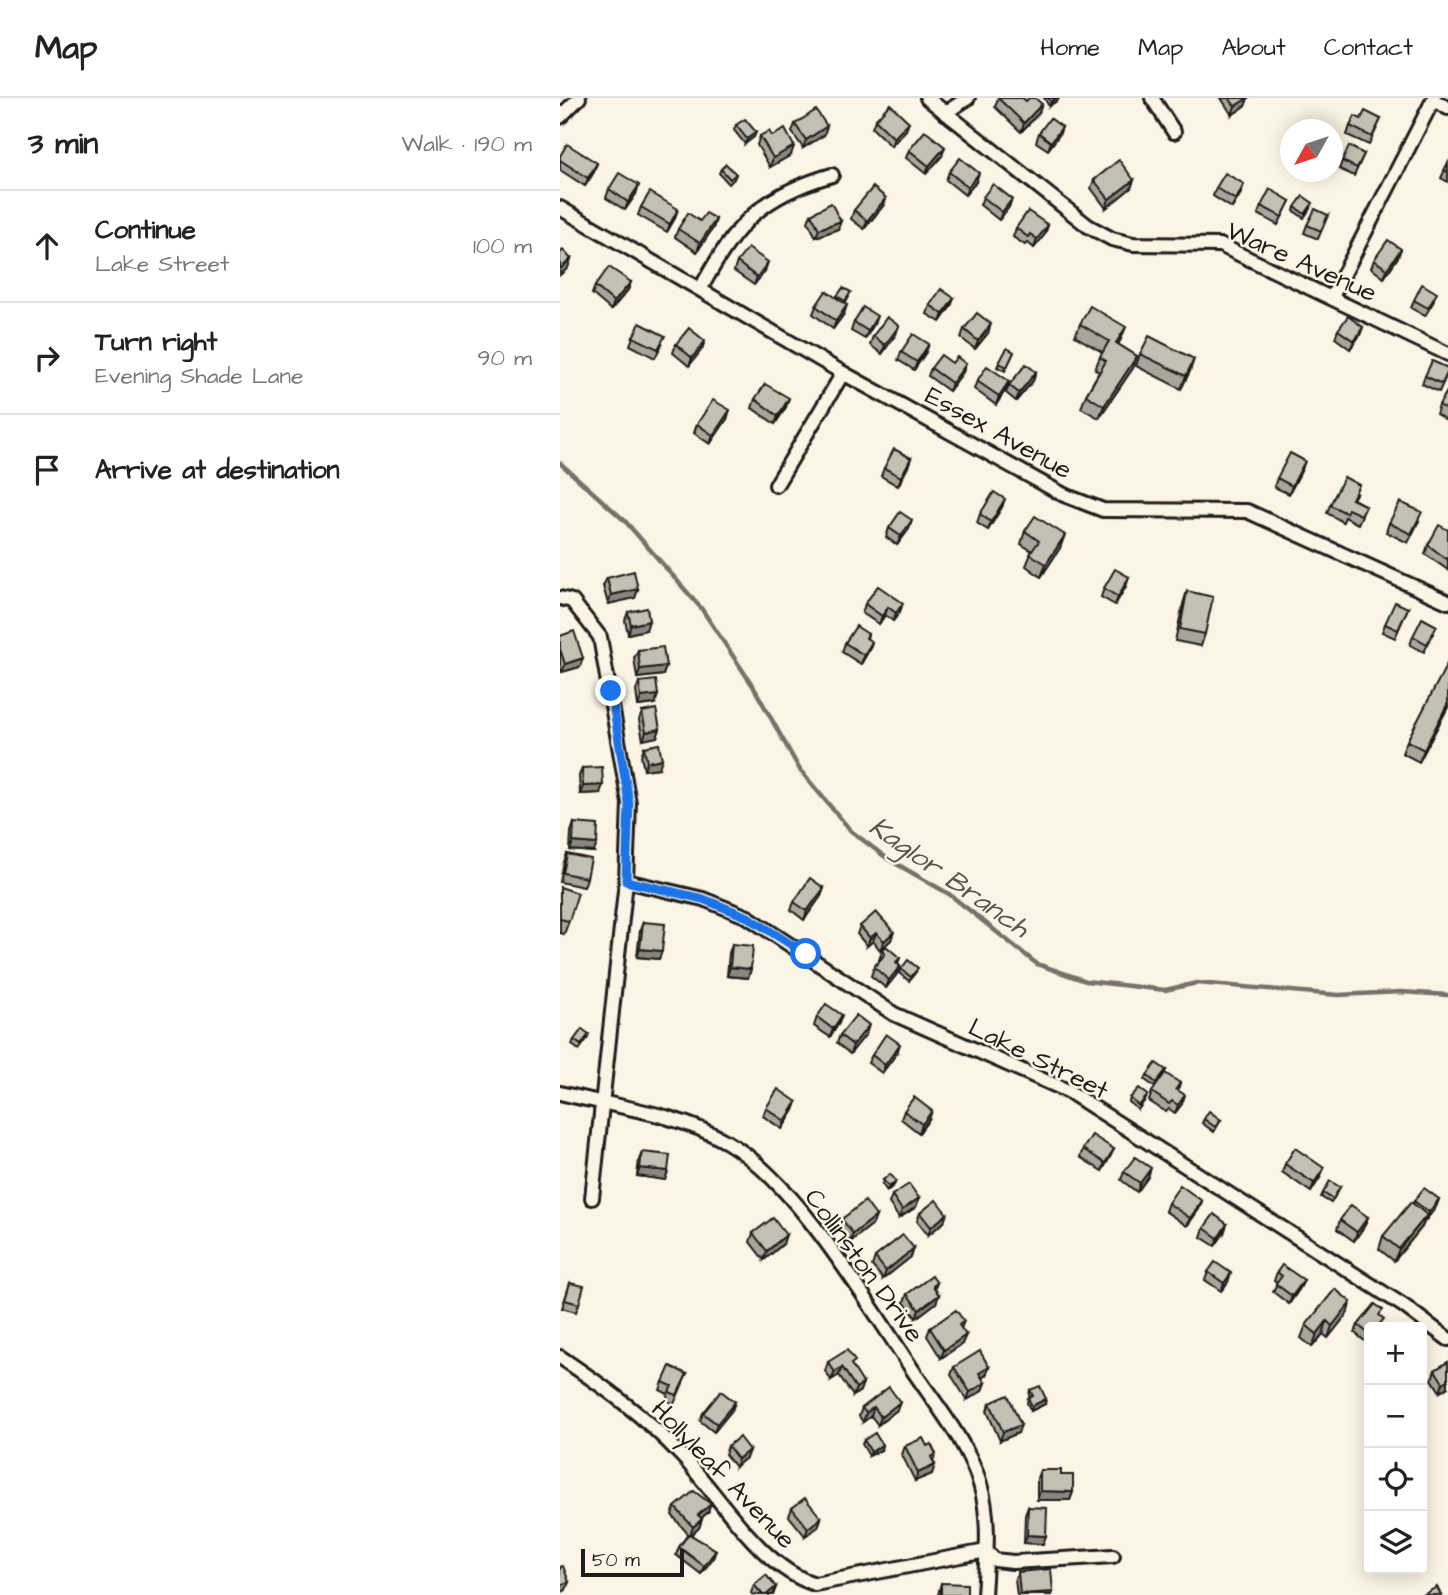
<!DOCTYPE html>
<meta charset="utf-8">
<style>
:root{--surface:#fff;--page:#f6f6f6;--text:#222;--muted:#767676;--line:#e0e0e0}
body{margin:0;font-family:"Architects Daughter",sans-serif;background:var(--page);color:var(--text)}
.controls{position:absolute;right:21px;bottom:21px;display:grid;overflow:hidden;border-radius:7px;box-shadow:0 4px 18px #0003}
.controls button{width:63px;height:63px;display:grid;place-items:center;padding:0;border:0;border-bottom:2px solid var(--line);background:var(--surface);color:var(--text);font:35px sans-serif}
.compass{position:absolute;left:720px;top:21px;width:63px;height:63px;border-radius:50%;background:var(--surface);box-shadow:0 4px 18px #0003;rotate:230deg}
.scale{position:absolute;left:21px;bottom:18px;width:103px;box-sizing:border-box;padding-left:7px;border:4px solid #1c1c1c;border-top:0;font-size:19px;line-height:24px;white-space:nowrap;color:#1c1c1c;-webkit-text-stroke:5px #fcf5e5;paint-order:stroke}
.stop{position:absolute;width:21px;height:21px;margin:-16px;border:5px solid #1a73e8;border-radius:50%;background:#fff}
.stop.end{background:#1a73e8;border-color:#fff;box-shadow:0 2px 7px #0008}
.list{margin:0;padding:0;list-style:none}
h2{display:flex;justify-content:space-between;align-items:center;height:91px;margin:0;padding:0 28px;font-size:30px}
h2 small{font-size:23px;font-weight:400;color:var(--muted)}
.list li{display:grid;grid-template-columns:46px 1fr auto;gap:21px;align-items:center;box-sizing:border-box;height:112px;padding:0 28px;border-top:2px solid var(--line)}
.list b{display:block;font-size:26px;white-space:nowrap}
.list p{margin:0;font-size:23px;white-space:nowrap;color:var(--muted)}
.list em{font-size:23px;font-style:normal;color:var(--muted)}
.icon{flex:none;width:38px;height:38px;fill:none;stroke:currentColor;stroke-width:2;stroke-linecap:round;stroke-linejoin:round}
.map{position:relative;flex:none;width:888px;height:1497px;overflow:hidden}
header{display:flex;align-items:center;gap:42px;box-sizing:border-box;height:98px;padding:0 35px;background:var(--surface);border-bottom:2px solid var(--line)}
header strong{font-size:33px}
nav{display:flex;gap:38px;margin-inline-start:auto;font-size:24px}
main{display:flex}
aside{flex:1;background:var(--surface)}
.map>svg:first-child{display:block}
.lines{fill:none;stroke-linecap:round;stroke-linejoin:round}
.stream{stroke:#75726c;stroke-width:4.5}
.minor-casing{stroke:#1c1c1c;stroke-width:18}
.minor{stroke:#fcf5e5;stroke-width:12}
.wall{fill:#a9a59a;stroke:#1c1c1c;stroke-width:2}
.shaded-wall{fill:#89867d;stroke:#1c1c1c;stroke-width:2}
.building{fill:#c4c0b3;stroke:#1c1c1c;stroke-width:2}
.route{stroke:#1a73e8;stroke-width:9}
.labels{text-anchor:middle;stroke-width:5;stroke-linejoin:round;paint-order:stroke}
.street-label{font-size:26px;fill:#1c1c1c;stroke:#fcf5e5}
.water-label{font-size:28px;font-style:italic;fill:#575551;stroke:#fcf5e5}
</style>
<header>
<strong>Map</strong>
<nav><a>Home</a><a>Map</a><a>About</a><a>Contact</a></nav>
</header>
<main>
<aside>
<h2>3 min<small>Walk · 190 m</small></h2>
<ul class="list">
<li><svg class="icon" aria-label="ahead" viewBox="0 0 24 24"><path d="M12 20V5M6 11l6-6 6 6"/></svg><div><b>Continue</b><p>Lake Street</p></div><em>100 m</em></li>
<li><svg class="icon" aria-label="right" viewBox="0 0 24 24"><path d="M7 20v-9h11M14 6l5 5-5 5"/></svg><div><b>Turn right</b><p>Evening Shade Lane</p></div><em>90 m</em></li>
<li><svg class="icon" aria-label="arrive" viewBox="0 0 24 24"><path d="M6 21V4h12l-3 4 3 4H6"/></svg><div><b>Arrive at destination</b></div></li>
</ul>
</aside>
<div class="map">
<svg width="888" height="1497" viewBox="0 0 888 1497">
<rect width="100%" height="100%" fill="#fcf5e5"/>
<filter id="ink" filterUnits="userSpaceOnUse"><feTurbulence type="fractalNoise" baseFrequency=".0143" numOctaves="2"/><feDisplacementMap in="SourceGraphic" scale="14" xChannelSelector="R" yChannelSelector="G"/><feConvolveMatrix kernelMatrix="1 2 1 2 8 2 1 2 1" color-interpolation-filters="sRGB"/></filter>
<g filter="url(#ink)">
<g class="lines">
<path class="stream" d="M0,365L65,423L141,510L193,588L240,672L291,733L328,761L389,796L477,866L526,883L605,892L637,885L778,897L841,894L888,897"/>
<g class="minor-casing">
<g id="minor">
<path d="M367,0L528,128L552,141L573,146L660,147L888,256"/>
<path d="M592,0L614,34"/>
<path d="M873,2L888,10"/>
<path d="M385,15L408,0"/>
<path d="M0,19L19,0"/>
<path d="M0,110L283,275L504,397L543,412L687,413L888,504"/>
<path d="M141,190C176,126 200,98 272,77"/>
<path d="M772,199L874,0"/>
<path d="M216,387L283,275"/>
<path d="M0,500L12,503L40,539L69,705L66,783L32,1100"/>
<path d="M66,783L143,801L188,819L334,916L508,993L844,1208L888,1241"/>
<path d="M0,995C56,1009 117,1015 167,1044C236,1084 305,1201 350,1268C375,1306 407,1343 420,1386C431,1422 426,1460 424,1497"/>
<path d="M0,1259C43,1288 86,1319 121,1357C159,1397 201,1470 255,1486L426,1453L435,1462L453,1464L553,1458"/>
</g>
</g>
<use href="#minor" class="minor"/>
</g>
<g class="wall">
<path d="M438,0L466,3L479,15L461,34L435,9Z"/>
<path d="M484,0H499L498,2L489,8Z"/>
<path d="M661,0H688L685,8L672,17Z"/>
<path d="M801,21H821L809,47L787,37L790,28Z"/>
<path d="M315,22L349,24L346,32L331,48L312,30Z"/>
<path d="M235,26L264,37L243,50L232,34Z"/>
<path d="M176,27L196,34L194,39L185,46L174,32Z"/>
<path d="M502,29L499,37L488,52L476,44L479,35Z"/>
<path d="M200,38H212L231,57L210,69L197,47Z"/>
<path d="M349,52L382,58L366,76L346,60Z"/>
<path d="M804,56L794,78L779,71L782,63Z"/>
<path d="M0,58L37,65L34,74L25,88L0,72Z"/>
<path d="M888,65V84L881,80Z"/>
<path d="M161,71L176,76L174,81L169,86L159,75Z"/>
<path d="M389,74L416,84L405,97L386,82Z"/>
<path d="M534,82H574L571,90L546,110L531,90Z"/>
<path d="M656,90L681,95L672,110L653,98Z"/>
<path d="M49,91L76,96L65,112L46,100Z"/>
<path d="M423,99L452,101L449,109L439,122L420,107Z"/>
<path d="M730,103L718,127L698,116L701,108Z"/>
<path d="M323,108L304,131L291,121L294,112Z"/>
<path d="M81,109L115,120L107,134L78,117Z"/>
<path d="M735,109H751L744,120L734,113Z"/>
<path d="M251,116L278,131L256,139L248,124Z"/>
<path d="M768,117L758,141L744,135L747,127Z"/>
<path d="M156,121L153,130L137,154L115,139L118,131L140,123Z"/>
<path d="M488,127L485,136L474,150L467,144L465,147L453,139L456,130Z"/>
<path d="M838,159L824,180L811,170L814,162Z"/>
<path d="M177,164L205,173L194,187L174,173Z"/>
<path d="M71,184L68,192L51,212L32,196L35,188Z"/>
<path d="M283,190L289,199L285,206L284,216L273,231L253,216L256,208L276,200Z"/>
<path d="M394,200L391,208L380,224L367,216L370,207Z"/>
<path d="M854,202L874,203L865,218L851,210Z"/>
<path d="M294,224L314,226L305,241L291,233Z"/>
<path d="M520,226L561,241L558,246L577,258L573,270L539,320L521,310L526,297L539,274L535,271L542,254L515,238Z"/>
<path d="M803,229L800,237L790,251L775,240L778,232Z"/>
<path d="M404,231L428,235L415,251L401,240Z"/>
<path d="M336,236L322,256L310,247L313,238Z"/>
<path d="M73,239L102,246L95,260L70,247Z"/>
<path d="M116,246L142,251L129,268L113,255Z"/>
<path d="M341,254H366L354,272L338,262Z"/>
<path d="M454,254L445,273L437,269L439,265Z"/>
<path d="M580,256L630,273L621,291L576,268Z"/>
<path d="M371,270L403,274L389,293L368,278Z"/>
<path d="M476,274L473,283L456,303L446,295L449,287Z"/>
<path d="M888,274L879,294L862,286L865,278Z"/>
<path d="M417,283L446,291L436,307L414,291Z"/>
<path d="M888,292V323L876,316L879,307Z"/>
<path d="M195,301L226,309L215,326L192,310Z"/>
<path d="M167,321L150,346L134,335L137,326Z"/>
<path d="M351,360L338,388L321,378L324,370Z"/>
<path d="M742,371L729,396L714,389L717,380Z"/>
<path d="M796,396L793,401L806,408L798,426L785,419L783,424L767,415L770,407Z"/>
<path d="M442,409L428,432L417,425L420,416Z"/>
<path d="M352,422L349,431L337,447L326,439L329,430Z"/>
<path d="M859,423L848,445L826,434L829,425Z"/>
<path d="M888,432V472L865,456L868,447Z"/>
<path d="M465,433L500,450L481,479L466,468L472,453L461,446Z"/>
<path d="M569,479L566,488L555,507L541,499L544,490Z"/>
<path d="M47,480L78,491L75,500L48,506L43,488Z"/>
<path d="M318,488L340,514L333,523L325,517L319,526L302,515L305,506Z"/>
<path d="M627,493L645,536L641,548L615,543L623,506Z"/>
<path d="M848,510L835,540L822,534L825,526Z"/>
<path d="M68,514L86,532L68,536L65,522Z"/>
<path d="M308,536L307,541L312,544L309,552L301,566L282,554L285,545Z"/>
<path d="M873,536L864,554L850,547L853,538Z"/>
<path d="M0,538L20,569L2,574L0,569Z"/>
<path d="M78,552L106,568L103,577L77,580L74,560Z"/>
<path d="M888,567V609L859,664L842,655L847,643Z"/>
<path d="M79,584L95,606L78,608L76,593Z"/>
<path d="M82,614L100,631L97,639L83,642L79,622Z"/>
<path d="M84,649L99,670L84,672L81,658Z"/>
<path d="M22,670L40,695L20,696L19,678Z"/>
<path d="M14,725L34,754L10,752L11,734Z"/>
<path d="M7,756L27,780L24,789L0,784L4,764Z"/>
<path d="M0,789L9,823L4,836L0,835Z"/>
<path d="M264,790L261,798L244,822L231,812L234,804Z"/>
<path d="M83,824L102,853L99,861L77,859L80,832Z"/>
<path d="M300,828L331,842L320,852L313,843L307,848L297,836Z"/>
<path d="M172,846L191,871L188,880L167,878L169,855Z"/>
<path d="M322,853L340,860L338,865L340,868L337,876L326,890L311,878L314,869L320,862H319Z"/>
<path d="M341,871L356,874L349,883L339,875Z"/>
<path d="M257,919L279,925L270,939L254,928Z"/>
<path d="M306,936L290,956L277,945L280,937Z"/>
<path d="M28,940L19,952L12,947L14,942Z"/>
<path d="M337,955L322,975L308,965L312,957Z"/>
<path d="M606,972L604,976L595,989L585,982L587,977Z"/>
<path d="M620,985L618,992L622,1006L615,1015L609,1011L606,1014L589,1003L592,994Z"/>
<path d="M570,1000L586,1001L578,1012L569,1004Z"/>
<path d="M237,1004L234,1012L222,1031L203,1018L206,1010Z"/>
<path d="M344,1013L369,1021L359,1035L341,1021Z"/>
<path d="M644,1021L661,1022L654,1034L642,1025Z"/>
<path d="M523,1051H554L550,1059L542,1073L520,1059Z"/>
<path d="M82,1054L108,1073L105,1082L77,1078L79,1062Z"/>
<path d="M725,1066L761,1078L751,1094L722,1074Z"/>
<path d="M564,1074L588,1079L577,1094L561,1082Z"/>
<path d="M323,1082L334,1087L327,1093L322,1086Z"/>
<path d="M780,1089L771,1105L761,1099L763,1095Z"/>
<path d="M332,1097L359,1100L356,1109L339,1120L329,1105Z"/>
<path d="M879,1101L876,1109L866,1122H865L862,1129L834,1163L819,1151L823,1138L853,1106L854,1103Z"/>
<path d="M642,1103L639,1111L627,1128L605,1113L608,1105Z"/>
<path d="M360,1115L384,1124L368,1137L357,1123Z"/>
<path d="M316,1118L313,1126L290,1144L279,1129L282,1121Z"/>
<path d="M808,1119L805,1127L794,1143L777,1131L780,1122Z"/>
<path d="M667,1126L664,1135L655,1148L641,1139L644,1130Z"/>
<path d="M193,1135L223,1146L204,1162L190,1144Z"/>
<path d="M354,1150L351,1159L323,1181L312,1168L315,1159Z"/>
<path d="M648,1174L668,1184L661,1193L645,1182Z"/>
<path d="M717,1174L744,1182L740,1190L729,1206L713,1194L717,1185L714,1183Z"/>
<path d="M10,1185L19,1206L16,1214L2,1210Z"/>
<path d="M377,1185L375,1190L379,1197L376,1205L356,1220L344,1204L347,1196Z"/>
<path d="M787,1216L768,1240L763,1236L752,1249L741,1240L746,1227Z"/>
<path d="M404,1223L401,1231L402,1246L381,1260L367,1238L370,1230Z"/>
<path d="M798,1227L809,1229V1243L807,1245L795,1235Z"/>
<path d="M268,1264L293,1269L300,1293L293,1298L279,1277L271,1282L265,1273Z"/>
<path d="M888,1264V1289L880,1294L872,1281L875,1272Z"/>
<path d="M394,1269H429L426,1277L422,1280V1293L407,1302L391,1277Z"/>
<path d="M127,1276L114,1306L106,1302L108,1296L100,1292L103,1284Z"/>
<path d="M470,1292L485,1306L471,1313L467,1305L468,1300L470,1299L469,1297Z"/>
<path d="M175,1304L172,1312L154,1334L140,1323L143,1315Z"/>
<path d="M340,1304L337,1312L318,1327L311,1318L303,1324L299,1318L302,1310Z"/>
<path d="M430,1305L458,1335L440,1343L427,1313Z"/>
<path d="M304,1342L321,1352L309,1358L302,1346Z"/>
<path d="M168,1348L189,1352L186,1360L175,1369L165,1356Z"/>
<path d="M345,1348H367L376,1356L373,1364L372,1376L355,1383L342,1357Z"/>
<path d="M480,1372L513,1394L510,1402H477V1380Z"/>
<path d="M115,1409L148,1414L141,1420L142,1421L139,1430L131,1437L156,1452L153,1460L141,1476L116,1457L119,1449L128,1436L112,1417Z"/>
<path d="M468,1409L483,1446L464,1445L465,1417Z"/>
<path d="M232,1410L261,1420L258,1429L245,1438L229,1418Z"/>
<path d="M458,1474L493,1494L492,1497H457L455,1482Z"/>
<path d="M381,1485L407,1497H378Z"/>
<path d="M194,1487L216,1489L213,1497H193L191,1495Z"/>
</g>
<g class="shaded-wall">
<path d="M496,0H499L498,2L489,8L491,4Z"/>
<path d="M688,0L685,8L672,17L675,8Z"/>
<path d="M482,6L479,15L461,34L464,25Z"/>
<path d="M349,24L346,32L331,48L334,40Z"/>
<path d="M267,28L264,37L243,50L246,42Z"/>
<path d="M502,29L499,37L488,52L491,44Z"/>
<path d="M196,34L194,39L185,46L187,41Z"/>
<path d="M234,48L231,57L210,69L213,60Z"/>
<path d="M385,49L382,58L366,76L369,68Z"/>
<path d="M37,65L34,74L25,88L28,80Z"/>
<path d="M419,75L416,84L405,97L408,89Z"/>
<path d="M574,82L571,90L546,110L549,101Z"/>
<path d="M684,86L681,95L672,110Z"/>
<path d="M79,87L76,96L65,112L68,104Z"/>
<path d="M326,100L323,108L304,131L307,123Z"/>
<path d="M452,101L449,109L439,122L442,114Z"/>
<path d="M118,111L115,120L107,134L110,126Z"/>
<path d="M156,121L153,130L137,154L140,145Z"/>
<path d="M281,123L278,131L256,139L259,131Z"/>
<path d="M488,127L485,136L474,150L477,141Z"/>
<path d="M841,151L838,159L824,180L827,171Z"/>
<path d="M11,161L8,170L0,177V171Z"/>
<path d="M208,164L205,173L194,187L197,179Z"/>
<path d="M71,184L68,192L51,212L54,204Z"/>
<path d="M394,200L391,208L380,224L383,216Z"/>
<path d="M287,207L284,216L273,231L276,223Z"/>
<path d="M317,218L314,226L305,241L308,233Z"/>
<path d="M431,226L428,235L415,251L418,243Z"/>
<path d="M339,228L336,236L322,256L325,247Z"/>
<path d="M566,229L561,241L552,258L556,245Z"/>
<path d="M803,229L800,237L790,251L794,243Z"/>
<path d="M145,243L142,251L129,268L132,260Z"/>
<path d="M369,246L366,254L354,272L357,264Z"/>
<path d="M577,258L573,270L539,320L544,308Z"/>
<path d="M634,261L630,273L621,291L626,278Z"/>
<path d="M406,266L403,274L389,293L392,285Z"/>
<path d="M476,274L473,283L456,303L459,295Z"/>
<path d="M449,283L446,291L436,307L439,298Z"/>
<path d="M229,300L226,309L215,326L218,318Z"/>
<path d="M170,312L167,321L150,346L153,337Z"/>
<path d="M351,360L348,369L338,388L341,379Z"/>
<path d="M745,363L742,371L729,396L732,388Z"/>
<path d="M445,401L442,409L428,432L431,424Z"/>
<path d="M352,422L349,431L337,447L341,438Z"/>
<path d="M505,437L500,450L481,479L486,466Z"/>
<path d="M569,479L566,488L555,507L558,499Z"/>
<path d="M78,491L75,500L48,506L51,497Z"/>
<path d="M343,505L340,514L333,523L336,515Z"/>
<path d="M328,509L325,517L319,526L322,518Z"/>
<path d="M89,523L86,532L68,536L71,527Z"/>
<path d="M312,544L309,552L301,566L304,557Z"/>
<path d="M23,560L20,569L2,574L5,566Z"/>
<path d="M106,568L103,577L77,580L80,571Z"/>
<path d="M98,597L95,606L78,608L81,599Z"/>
<path d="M888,605V609L859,664L864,652Z"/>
<path d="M100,631L97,639L83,642L86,634Z"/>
<path d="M102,661L99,670L84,672L87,664Z"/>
<path d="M43,687L40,695L20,696L23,688Z"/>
<path d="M13,744L37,746L34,754L10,752Z"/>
<path d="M264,790L261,798L244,822L247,813Z"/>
<path d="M334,834L331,842L320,852L324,843Z"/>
<path d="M316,835L313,843L307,848L310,840Z"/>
<path d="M80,851L102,853L99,861L77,859Z"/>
<path d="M340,868L337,876L326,890L329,882Z"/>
<path d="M170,869L191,871L188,880L167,878Z"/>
<path d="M282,917L279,925L270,939L273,931Z"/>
<path d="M309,927L306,936L290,956L293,947Z"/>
<path d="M340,946L337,955L322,975L325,967Z"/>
<path d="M625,997L622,1006L615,1015L618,1007Z"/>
<path d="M237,1004L234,1012L222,1031L225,1023Z"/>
<path d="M372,1013L369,1021L359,1035L362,1026Z"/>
<path d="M554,1051L550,1059L542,1073L545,1065Z"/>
<path d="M80,1070L108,1073L105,1082L77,1078Z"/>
<path d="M591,1070L588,1079L577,1094L580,1085Z"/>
<path d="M764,1070L761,1078L751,1094L754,1085Z"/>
<path d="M336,1083L334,1087L327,1093L329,1089Z"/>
<path d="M359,1100L356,1109L339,1120L342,1112Z"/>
<path d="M879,1101L876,1109L866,1122L869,1114Z"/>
<path d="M642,1103L639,1111L627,1128L630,1120Z"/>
<path d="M387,1116L384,1124L368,1137L371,1129Z"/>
<path d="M867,1117L862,1129L834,1163L839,1151Z"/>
<path d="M316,1118L313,1126L290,1144L293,1136Z"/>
<path d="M808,1119L805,1127L794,1143L797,1134Z"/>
<path d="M667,1126L664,1135L655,1148L658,1140Z"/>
<path d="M226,1137L223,1146L204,1162L207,1153Z"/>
<path d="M354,1150L351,1159L323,1181L326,1173Z"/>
<path d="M671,1175L668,1184L661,1193L664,1185Z"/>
<path d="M744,1182L740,1190L729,1206L732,1198Z"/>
<path d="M379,1197L376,1205L356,1220L359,1212Z"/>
<path d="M791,1204L787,1216L768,1240L772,1228Z"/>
<path d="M767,1223L763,1236L752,1249L757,1236Z"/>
<path d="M406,1237L402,1246L381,1260L384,1252Z"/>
<path d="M282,1269L279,1277L271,1282L275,1274Z"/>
<path d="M429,1269L426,1277L416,1283L419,1275Z"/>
<path d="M888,1282V1289L880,1294L883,1285Z"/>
<path d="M303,1285L300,1293L293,1298L296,1290Z"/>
<path d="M425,1285L422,1293L407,1302L410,1294Z"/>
<path d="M486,1301L485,1306L471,1313L472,1308Z"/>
<path d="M175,1304L172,1312L154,1334L157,1326Z"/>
<path d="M340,1304L337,1312L318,1327L321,1319Z"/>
<path d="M314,1309L311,1318L303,1324L306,1315Z"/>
<path d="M461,1327L458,1335L440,1343L443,1334Z"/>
<path d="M322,1347L321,1352L309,1358L311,1354Z"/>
<path d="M189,1352L186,1360L175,1369L178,1361Z"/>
<path d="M375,1367L372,1376L355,1383L358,1375Z"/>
<path d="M480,1393L513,1394L510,1402H477Z"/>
<path d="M151,1406L148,1414L135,1426L138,1417Z"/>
<path d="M261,1420L258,1429L245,1438L248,1430Z"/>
<path d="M142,1421L139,1430L130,1438L133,1429Z"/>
<path d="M467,1437L486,1438L483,1446L464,1445Z"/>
<path d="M156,1452L153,1460L141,1476L144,1468Z"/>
<path d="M9,1484L6,1492L0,1495V1487Z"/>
<path d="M216,1489L213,1497H206Z"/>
<path d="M493,1494L492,1497H460V1496Z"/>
</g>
<g class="building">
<path d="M438,0H463L466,3L469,0H475L482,6L464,25Z"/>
<path d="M488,0H496L491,4Z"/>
<path d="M669,0H688L675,8Z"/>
<path d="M330,6L349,24L334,40L315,22Z"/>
<path d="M256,12L267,28L246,42L235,26Z"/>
<path d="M805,13L821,21L812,39L790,28L795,18L801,21Z"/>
<path d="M490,20L502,29L491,44L479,35Z"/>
<path d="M185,21L196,34L187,41L176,27Z"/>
<path d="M225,31L234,48L213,60L200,38L209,33L212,38Z"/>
<path d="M365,33L385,49L369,68L349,52Z"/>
<path d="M7,46L37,65L28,80L0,62V58Z"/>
<path d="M789,48L804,56L797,70L782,63Z"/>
<path d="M400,60L419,75L408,89L389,74Z"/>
<path d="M559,62L574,82L549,101L534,82Z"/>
<path d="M888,65V74L884,72Z"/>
<path d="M166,66L176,76L170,81L161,71Z"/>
<path d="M59,75L79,87L68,104L49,91Z"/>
<path d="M665,75L684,86L676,102L656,90Z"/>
<path d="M433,86L452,101L442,114L423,99Z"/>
<path d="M313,89L326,100L307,123L294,112Z"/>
<path d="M710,91L730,103L722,119L701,108Z"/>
<path d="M90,94L118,111L110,126L81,109Z"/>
<path d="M743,98L753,105L745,116L735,109Z"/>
<path d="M271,105L281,123L259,131L251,116Z"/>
<path d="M755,111L768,117L761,133L747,127Z"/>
<path d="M468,113L488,127L477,141L470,136L468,139L456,130Z"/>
<path d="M128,115L140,123L146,115L156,121L140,145L118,131Z"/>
<path d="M828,142L841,151L827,171L814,162Z"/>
<path d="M188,150L208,164L197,179L177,164Z"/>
<path d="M3,152L11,161L0,171V155Z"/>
<path d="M49,169L71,184L54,204L35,188Z"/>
<path d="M862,186L877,195L868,210L854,202Z"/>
<path d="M283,190L291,194L285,203L277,198Z"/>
<path d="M381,191L394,200L383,216L370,207Z"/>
<path d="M266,193L287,207L276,223L256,208Z"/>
<path d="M530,208L566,229L556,245L577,258L544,308L526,297L546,263L540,259L549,243L520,226Z"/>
<path d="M303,209L317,218L308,233L294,224Z"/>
<path d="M417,215L431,226L418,243L404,231Z"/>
<path d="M788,218L803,229L794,243L778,232Z"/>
<path d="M327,219L339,228L325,247L313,238Z"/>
<path d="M80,225L105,238L98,251L73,239Z"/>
<path d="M129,230L145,243L132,260L116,246Z"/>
<path d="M353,236L369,246L357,264L341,254Z"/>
<path d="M589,238L634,261L626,278L580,256Z"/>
<path d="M447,250L454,254L447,269L439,265Z"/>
<path d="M381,257L392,265L397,259L406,266L392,285L371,270Z"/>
<path d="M872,263L888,270V273L882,286L865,278Z"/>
<path d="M466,266L476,274L459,295L449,287Z"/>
<path d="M427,268L449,283L439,298L417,283Z"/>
<path d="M205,286L229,300L218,318L195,301Z"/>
<path d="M888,292V312L879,307Z"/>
<path d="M153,302L170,312L153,337L137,326Z"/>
<path d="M334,351L351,360L341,379L324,370Z"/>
<path d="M730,355L745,363L732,388L717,380Z"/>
<path d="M784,379L799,387L792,401L806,408L801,417L788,411L786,415L770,407Z"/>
<path d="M434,394L445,401L431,424L420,416Z"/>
<path d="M840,404L862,414L851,436L829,425Z"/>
<path d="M340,414L352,422L341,438L329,430Z"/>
<path d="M475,418L505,437L486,466L470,456L479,443L465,433Z"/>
<path d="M879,427L888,432V462L868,447Z"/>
<path d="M555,471L569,479L558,499L544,490Z"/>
<path d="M74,473L78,491L51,497L47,480Z"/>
<path d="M318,488L343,505L336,515L328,509L322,518L305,506Z"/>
<path d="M627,493L653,499L645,536L620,531Z"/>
<path d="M835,504L848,510L838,532L825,526Z"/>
<path d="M87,510L89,523L71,527L68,514Z"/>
<path d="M862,520L877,528L867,546L853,538Z"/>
<path d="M296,528L308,536L306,540L312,544L304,557L285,545Z"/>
<path d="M14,533L23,560L5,566L0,551V538Z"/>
<path d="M103,549L106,568L80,571L78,552Z"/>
<path d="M887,566L888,567V605L864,652L847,643Z"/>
<path d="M96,582L98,597L81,599L79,584Z"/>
<path d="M96,611L100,631L86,634L82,614Z"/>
<path d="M99,646L102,661L87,664L84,649Z"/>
<path d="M42,669L43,687L23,688L22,670Z"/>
<path d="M14,725L38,727L37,746L13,744Z"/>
<path d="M7,756L31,761L27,780L3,775Z"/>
<path d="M250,780L264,790L247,813L234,804Z"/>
<path d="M0,789L18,795L9,823L0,821Z"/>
<path d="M316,814L334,834L324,843L316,835L310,840L300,828Z"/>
<path d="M83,824L105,826L102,853L80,851Z"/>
<path d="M172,846L193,848L191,871L170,869Z"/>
<path d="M326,848L340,860L336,864L340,868L329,882L314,869L325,856L322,853Z"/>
<path d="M348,862L358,870L351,879L341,871Z"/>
<path d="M266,906L282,917L273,931L257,919Z"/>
<path d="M296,917L309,927L293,947L280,937Z"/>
<path d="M22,931L29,936L21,947L14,942Z"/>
<path d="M326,936L340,946L325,967L312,957Z"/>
<path d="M596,965L606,972L596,985L587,977Z"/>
<path d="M605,975L620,985L616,991L625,997L618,1007L612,1003L609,1006L592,994Z"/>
<path d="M579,990L588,997L579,1008L570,1000Z"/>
<path d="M218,991L237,1004L225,1023L206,1010Z"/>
<path d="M354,999L372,1013L362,1026L344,1013Z"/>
<path d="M649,1013L661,1022L655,1029L644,1021Z"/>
<path d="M532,1037L554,1051L545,1065L523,1051Z"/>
<path d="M735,1050L764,1070L754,1085L725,1066Z"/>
<path d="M82,1054L110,1057L108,1073L80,1070Z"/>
<path d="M575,1059L591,1070L580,1085L564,1074Z"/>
<path d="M330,1076L336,1083L329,1089L323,1082Z"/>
<path d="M770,1083L780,1089L773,1101L763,1095Z"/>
<path d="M349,1086L359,1100L342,1112L332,1097Z"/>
<path d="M620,1087L642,1103L630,1120L608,1105Z"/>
<path d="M864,1090L879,1101L869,1114L854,1103Z"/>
<path d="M376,1102L387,1116L371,1129L360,1115Z"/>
<path d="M305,1103L316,1118L293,1136L282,1121Z"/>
<path d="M851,1104L867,1117L839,1151L823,1138Z"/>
<path d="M791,1107L808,1119L797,1134L780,1122Z"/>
<path d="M654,1116L667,1126L658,1140L644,1130Z"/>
<path d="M213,1120L226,1137L207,1153L193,1135Z"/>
<path d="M343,1137L354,1150L326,1173L315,1159Z"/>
<path d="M655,1164L671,1175L664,1185L648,1174Z"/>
<path d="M722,1167L744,1182L732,1198L716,1186L722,1178L717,1174Z"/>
<path d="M372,1178L377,1185L373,1188L379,1197L359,1212L347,1196Z"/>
<path d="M10,1185L24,1188L19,1206L5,1202Z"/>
<path d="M775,1191L791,1204L772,1228L767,1223L757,1236L746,1227Z"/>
<path d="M815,1206L823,1212L819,1217L824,1221L817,1229H809V1236L798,1227Z"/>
<path d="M396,1212L404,1223L399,1227L406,1237L384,1252L370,1230Z"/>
<path d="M287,1252L295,1263L291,1266L303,1285L296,1290L282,1269L275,1274L268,1264Z"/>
<path d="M420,1253L429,1269L419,1275L425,1285L410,1294L394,1269Z"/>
<path d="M888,1264V1282L883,1285L875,1272Z"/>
<path d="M110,1268L127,1276L117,1297L109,1294L112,1288L103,1284Z"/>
<path d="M480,1288L486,1301L472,1308L468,1300L473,1298L470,1292Z"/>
<path d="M329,1289L340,1304L321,1319L314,1309L306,1315L302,1310Z"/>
<path d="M161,1293L175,1304L157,1326L143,1315Z"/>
<path d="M448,1297L461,1327L443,1334L430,1305Z"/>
<path d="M315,1335L322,1347L311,1354L304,1342Z"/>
<path d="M179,1339L189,1352L178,1361L168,1348Z"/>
<path d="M363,1340L367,1348L371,1346L376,1356L371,1359L375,1367L358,1375L345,1348Z"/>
<path d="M480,1372H501V1377H513V1394L480,1393Z"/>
<path d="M134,1393L151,1406L138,1417L142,1421L133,1429L115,1409Z"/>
<path d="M245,1400L261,1420L248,1430L232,1410Z"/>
<path d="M468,1409L487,1410L486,1438L467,1437Z"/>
<path d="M129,1436L156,1452L144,1468L119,1449Z"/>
<path d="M3,1468L9,1484L0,1487V1469Z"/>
<path d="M491,1471L493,1494L460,1496L458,1474Z"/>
<path d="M206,1477L216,1489L206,1497H203L194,1487Z"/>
<path d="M381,1485L407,1486V1497H381Z"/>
<path d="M877,1489L881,1497H863Z"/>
</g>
</g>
<g class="lines" filter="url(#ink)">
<path class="route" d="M51,593L69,705L66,783L143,801L188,819L246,856"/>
</g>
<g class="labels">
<g class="street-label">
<text transform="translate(742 163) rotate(24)" y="9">Ware Avenue</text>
<text transform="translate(439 334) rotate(29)" y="9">Essex Avenue</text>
<text transform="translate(479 960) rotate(26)" y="9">Lake Street</text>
<text transform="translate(305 1167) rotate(54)" y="9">Collinston Drive</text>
<text transform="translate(164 1376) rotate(46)" y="9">Hollyleaf Avenue</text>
</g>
<g class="water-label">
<text transform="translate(390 778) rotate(35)" y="10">Kaglor Branch</text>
</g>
</g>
</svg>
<div class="controls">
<button>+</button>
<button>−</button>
<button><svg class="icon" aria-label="locate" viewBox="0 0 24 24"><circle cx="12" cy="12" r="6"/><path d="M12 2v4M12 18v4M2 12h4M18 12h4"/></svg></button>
<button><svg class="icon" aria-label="layers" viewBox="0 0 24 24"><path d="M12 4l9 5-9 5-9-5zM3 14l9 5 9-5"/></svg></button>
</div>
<svg class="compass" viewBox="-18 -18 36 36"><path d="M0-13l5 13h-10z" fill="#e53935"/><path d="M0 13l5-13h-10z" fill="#767676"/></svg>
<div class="scale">50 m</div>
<div class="stop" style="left:246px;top:856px"></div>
<div class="stop end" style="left:51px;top:593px"></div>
</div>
</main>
